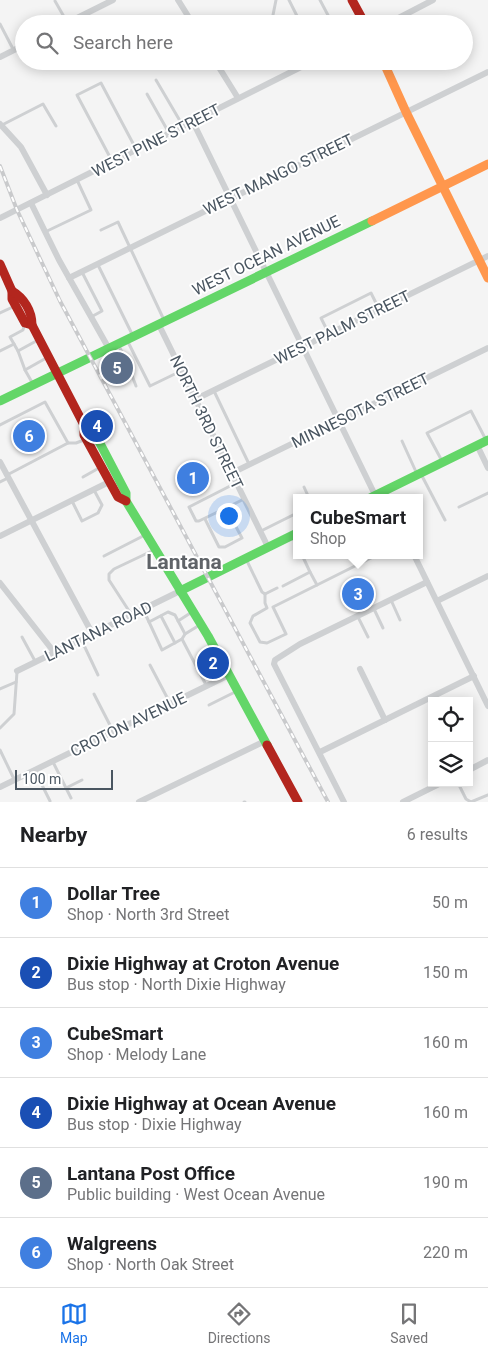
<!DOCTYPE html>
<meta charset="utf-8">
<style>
:root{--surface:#fff;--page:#f2f2f2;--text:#202124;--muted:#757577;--line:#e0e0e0;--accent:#1a73e8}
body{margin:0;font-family:Roboto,sans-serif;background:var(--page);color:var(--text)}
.controls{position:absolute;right:15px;bottom:15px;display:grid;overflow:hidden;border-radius:0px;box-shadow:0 2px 12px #0003}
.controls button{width:45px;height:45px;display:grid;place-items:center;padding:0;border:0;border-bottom:1px solid var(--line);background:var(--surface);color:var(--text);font:25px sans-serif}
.scale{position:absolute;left:15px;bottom:12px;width:98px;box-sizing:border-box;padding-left:5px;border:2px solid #4a5661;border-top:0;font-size:14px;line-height:18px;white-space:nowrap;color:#4a5661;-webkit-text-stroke:4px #fff;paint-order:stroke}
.you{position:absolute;left:228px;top:515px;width:18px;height:18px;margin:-12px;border:4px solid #fff;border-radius:50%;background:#1a73e8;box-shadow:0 0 0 8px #1a73e833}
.badge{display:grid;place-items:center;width:32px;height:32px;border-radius:50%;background:var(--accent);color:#fff;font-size:16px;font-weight:700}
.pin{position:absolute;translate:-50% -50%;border:2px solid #fff;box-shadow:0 1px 5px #0006}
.popup{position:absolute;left:293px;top:494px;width:130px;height:65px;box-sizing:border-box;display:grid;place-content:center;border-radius:0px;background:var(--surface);filter:drop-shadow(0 1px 4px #0005);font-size:16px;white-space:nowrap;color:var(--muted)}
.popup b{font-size:19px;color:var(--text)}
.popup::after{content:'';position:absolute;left:50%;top:100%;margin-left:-10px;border:10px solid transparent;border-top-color:var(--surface)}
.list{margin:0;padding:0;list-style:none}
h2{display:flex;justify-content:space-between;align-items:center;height:65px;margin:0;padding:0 20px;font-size:21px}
h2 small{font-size:16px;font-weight:400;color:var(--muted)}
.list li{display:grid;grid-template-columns:32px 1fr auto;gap:15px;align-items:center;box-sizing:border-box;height:70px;padding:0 20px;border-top:1px solid var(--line)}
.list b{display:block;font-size:19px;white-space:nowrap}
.list p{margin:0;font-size:16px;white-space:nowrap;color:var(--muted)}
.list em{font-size:16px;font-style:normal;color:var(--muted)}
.icon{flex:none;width:28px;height:28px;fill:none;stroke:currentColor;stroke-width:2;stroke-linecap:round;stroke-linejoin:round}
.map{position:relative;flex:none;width:488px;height:802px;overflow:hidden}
.search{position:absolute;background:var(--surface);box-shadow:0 2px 12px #0003;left:15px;right:15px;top:15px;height:55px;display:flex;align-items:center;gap:12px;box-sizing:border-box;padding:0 18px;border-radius:28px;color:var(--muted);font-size:19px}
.sheet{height:485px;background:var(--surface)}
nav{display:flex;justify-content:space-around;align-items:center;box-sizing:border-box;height:70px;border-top:1px solid var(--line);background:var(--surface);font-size:14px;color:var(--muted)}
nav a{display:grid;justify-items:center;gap:2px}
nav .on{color:var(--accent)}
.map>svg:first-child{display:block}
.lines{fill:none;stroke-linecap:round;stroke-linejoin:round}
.lane{stroke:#ced0d2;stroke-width:3}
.street{stroke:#ced0d2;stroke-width:6}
.fast{stroke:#63d668;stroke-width:9}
.slow{stroke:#ff974d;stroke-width:9}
.jam{stroke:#b3261e;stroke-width:9}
.rail-casing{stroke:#c9cacc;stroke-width:4}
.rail{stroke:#fff;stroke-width:2;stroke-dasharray:5.5;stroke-linecap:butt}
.labels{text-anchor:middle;stroke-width:4;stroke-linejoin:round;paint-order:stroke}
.street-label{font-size:16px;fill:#4a5661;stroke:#fff}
.district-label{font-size:21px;font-weight:bold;fill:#5f6368;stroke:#fff}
</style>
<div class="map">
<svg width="488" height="802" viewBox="0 0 488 802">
<rect width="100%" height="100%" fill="#f4f4f4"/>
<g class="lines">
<g class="lane">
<path d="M276,0L273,15L277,24"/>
<path d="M289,0L301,24"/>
<path d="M320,0L330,19L320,24"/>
<path d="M55,1L67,22"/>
<path d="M0,24L13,49"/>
<path d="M292,61L296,70"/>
<path d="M156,80L183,126"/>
<path d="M147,94L169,133"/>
<path d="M2,125L43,104L56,126"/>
<path d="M112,161L77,95L101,83L136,149"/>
<path d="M101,230L118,222L164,320"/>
<path d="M45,232L91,210L77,180"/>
<path d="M98,265L133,336"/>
<path d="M82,272L102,311L91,317"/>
<path d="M0,313L15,306"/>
<path d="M24,326L23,330L10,337L18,351L38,340"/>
<path d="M329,334L321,318L371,293L379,309"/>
<path d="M127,340L150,386L181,371"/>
<path d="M119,346L128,365L136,386"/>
<path d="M0,351L14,344"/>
<path d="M18,351L25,370"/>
<path d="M33,384L25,370L48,357"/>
<path d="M214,391L249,464"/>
<path d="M0,425L45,402L68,443"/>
<path d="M402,441L417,474"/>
<path d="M442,461L427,433L471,411L485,438"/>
<path d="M7,475L68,443H76L84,440"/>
<path d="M422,476L445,520"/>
<path d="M83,477L99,468"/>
<path d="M0,482L8,478"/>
<path d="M304,487L309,498"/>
<path d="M72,501L82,521L98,513L102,505L94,490"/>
<path d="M459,507L488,493"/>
<path d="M226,508L244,499"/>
<path d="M205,519L219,547H225L242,538L226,508L199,521H196L189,507L236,483"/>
<path d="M261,531L297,513"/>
<path d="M292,537L297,545"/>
<path d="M104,556L145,535"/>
<path d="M247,561L262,592L265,594L277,588"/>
<path d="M310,572L317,585"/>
<path d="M283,586L310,572L302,555"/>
<path d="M265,594V603L267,608L253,616L250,623L260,642L267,643L286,634L273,607L377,555"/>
<path d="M391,600L400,620"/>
<path d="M143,609L162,650L182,639L185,634L198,626"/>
<path d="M374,609L383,628"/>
<path d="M131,614L109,580V574L114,569L154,550"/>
<path d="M161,616L175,643"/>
<path d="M358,617L368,637"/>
<path d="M178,621L192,612"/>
<path d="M149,622L168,612L175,615L185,634"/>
<path d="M22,637L35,661"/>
<path d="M81,639L98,675"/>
<path d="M182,639L206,685"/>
<path d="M150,665L170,703"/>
<path d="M0,689L16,682"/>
<path d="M94,694L113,731"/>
<path d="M209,705L235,692"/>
<path d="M0,728L14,714L17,672"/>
<path d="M0,750L14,779"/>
<path d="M53,762L71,798"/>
<path d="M35,771L50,801"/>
<path d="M458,783L466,799L471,802L488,795"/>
<path d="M66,788L82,780"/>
<path d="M244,802H245"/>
</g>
<g class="street">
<path d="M178,0L193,24"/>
<path d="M65,24L113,0"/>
<path d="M387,24L433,0"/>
<path d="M0,57L24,45"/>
<path d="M215,61L238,98"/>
<path d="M193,122L375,495"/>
<path d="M0,124L21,147L47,195"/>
<path d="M31,203L59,260L108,347"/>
<path d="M0,218L313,61"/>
<path d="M69,278L488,72"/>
<path d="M159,325L268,547"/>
<path d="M196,399L488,256"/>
<path d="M477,445L488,468"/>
<path d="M0,462L92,633"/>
<path d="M232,473L488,348"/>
<path d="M0,536L109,482"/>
<path d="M414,555L488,706"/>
<path d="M0,583L54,652"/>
<path d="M437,601L488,576"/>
<path d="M360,669L385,720"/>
<path d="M17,671L180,591"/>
<path d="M320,752L474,676"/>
<path d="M469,770L488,760"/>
<path d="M0,787L229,675"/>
<path d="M139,802L265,741"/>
<path d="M344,802L274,664L275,660L300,644L427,582"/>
<path d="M403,802L441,783"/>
</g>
<g class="fast">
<path d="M0,401L372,221"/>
<path d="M84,425L93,430L126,493V501L208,636L267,745"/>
<path d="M370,498L488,440"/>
<path d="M180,591L297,533"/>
</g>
<g class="slow">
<path d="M383,61L406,112L488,278"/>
<path d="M372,221L488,164"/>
</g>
<g class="jam">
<path d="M352,0L365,24"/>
<path d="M0,264L12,291V299L25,323L32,325"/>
<path d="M12,291C24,298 32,311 32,325L84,425V435L118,497L126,501"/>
<path d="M267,745L298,802"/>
</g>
<g class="rail-casing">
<path id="rail" d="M0,166L17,210L60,301L328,802"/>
</g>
<use href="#rail" class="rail"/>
</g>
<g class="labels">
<g class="street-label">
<text transform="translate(156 140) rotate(-27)" y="6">WEST PINE STREET</text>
<text transform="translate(278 174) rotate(-26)" y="6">WEST MANGO STREET</text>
<text transform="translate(266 255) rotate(-26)" y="6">WEST OCEAN AVENUE</text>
<text transform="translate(342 327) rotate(-26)" y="6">WEST PALM STREET</text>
<text transform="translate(360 410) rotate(-26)" y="6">MINNESOTA STREET</text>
<text transform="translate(207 422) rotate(64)" y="6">NORTH 3RD STREET</text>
<text transform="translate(98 631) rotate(-26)" y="6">LANTANA ROAD</text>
<text transform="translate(128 724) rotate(-26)" y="6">CROTON AVENUE</text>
</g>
<g class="district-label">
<text x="184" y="569">Lantana</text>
</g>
</g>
</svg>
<div class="controls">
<button><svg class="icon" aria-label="locate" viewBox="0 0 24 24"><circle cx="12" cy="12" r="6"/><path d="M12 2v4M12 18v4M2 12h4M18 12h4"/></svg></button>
<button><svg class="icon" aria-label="layers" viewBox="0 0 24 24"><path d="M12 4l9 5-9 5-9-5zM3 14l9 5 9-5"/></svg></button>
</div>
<div class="scale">100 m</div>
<div class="you"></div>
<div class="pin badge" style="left:193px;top:478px;background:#3f7fe0">1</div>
<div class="pin badge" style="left:213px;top:663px;background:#1a4fb4">2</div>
<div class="pin badge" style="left:358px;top:594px;background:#3f7fe0">3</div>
<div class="popup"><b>CubeSmart</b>Shop</div>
<div class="pin badge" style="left:97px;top:426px;background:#1a4fb4">4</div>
<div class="pin badge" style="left:117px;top:368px;background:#5c6f8a">5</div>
<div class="pin badge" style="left:29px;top:436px;background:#3f7fe0">6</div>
<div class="search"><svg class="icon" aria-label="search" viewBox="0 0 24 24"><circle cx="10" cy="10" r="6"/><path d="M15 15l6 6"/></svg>Search here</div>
</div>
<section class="sheet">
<h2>Nearby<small>6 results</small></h2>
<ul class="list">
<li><span class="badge" style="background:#3f7fe0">1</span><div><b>Dollar Tree</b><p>Shop · North 3rd Street</p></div><em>50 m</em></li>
<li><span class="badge" style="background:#1a4fb4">2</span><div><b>Dixie Highway at Croton Avenue</b><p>Bus stop · North Dixie Highway</p></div><em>150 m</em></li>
<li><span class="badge" style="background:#3f7fe0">3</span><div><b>CubeSmart</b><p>Shop · Melody Lane</p></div><em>160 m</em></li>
<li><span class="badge" style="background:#1a4fb4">4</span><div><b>Dixie Highway at Ocean Avenue</b><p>Bus stop · Dixie Highway</p></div><em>160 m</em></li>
<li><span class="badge" style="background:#5c6f8a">5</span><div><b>Lantana Post Office</b><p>Public building · West Ocean Avenue</p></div><em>190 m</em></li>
<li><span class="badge" style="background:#3f7fe0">6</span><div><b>Walgreens</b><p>Shop · North Oak Street</p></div><em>220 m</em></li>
</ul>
</section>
<nav>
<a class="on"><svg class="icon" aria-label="map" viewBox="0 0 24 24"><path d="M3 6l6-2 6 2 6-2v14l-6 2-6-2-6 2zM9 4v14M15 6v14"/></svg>Map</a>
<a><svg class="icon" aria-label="directions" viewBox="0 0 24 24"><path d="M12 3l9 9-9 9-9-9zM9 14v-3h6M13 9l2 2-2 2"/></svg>Directions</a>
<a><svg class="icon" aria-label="saved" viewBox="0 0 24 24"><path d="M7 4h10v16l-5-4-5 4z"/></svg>Saved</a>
</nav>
